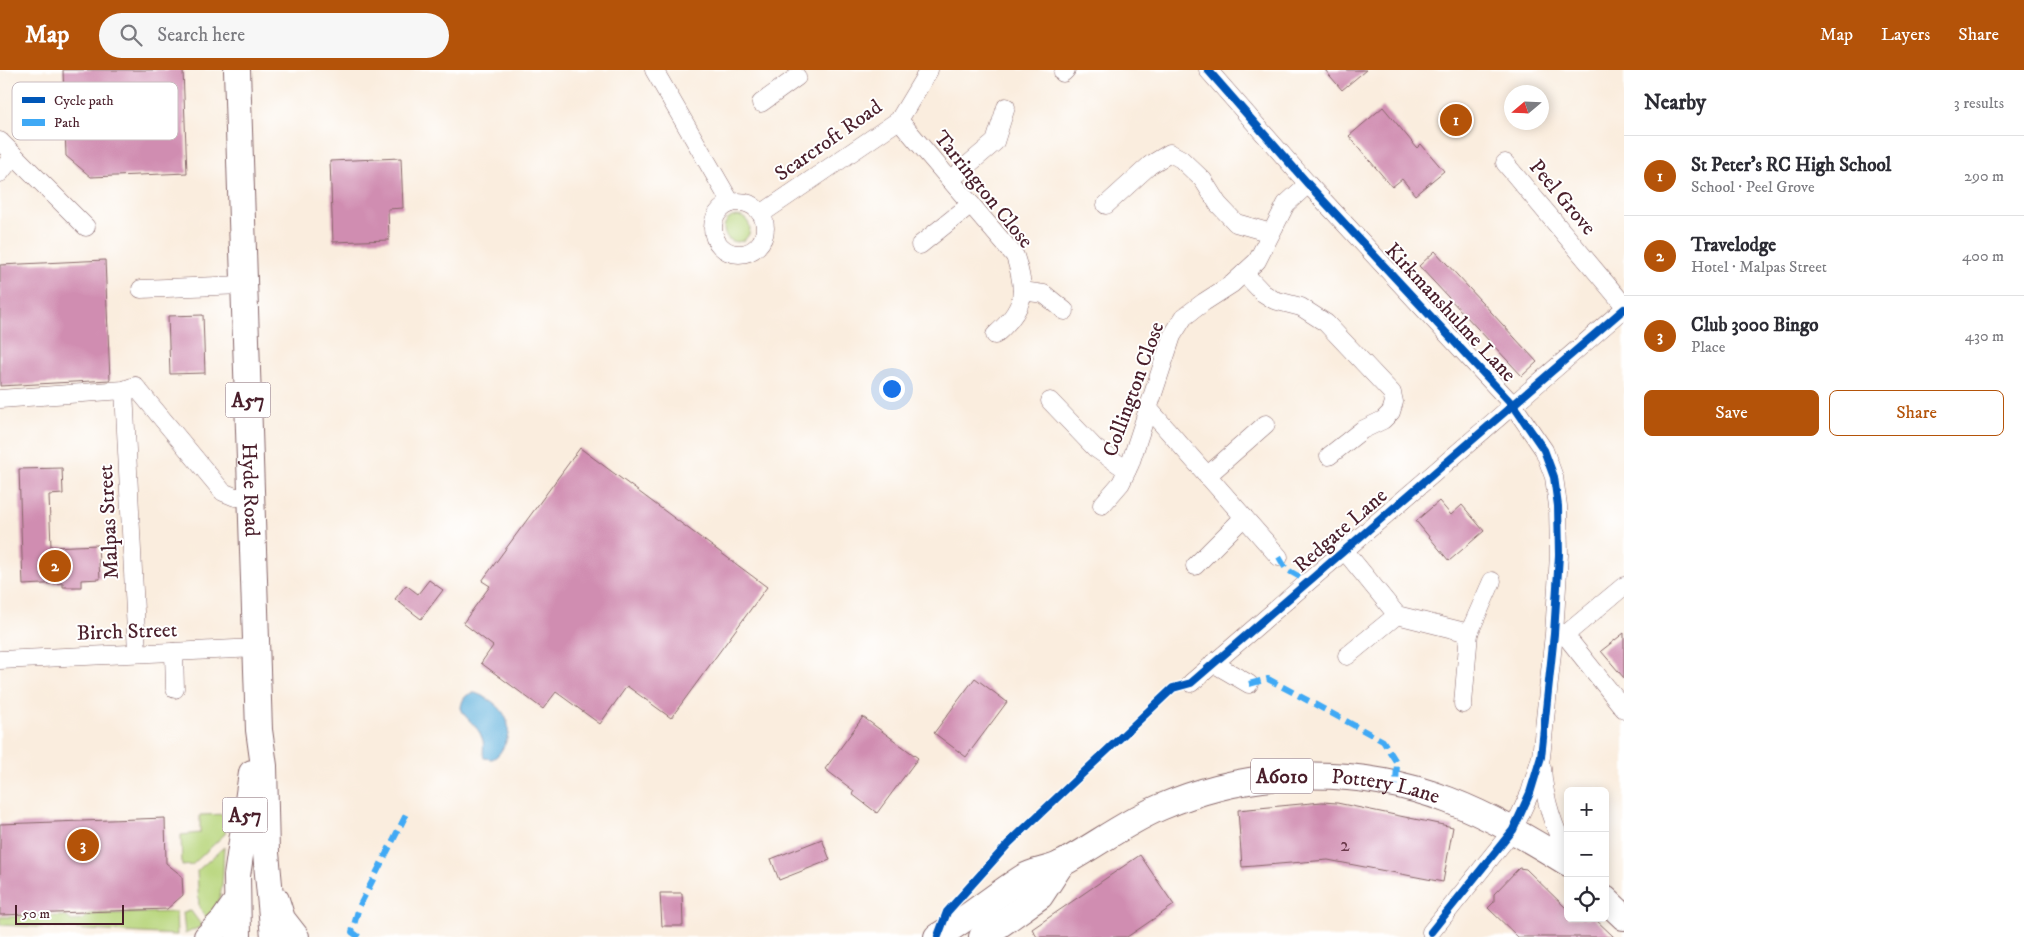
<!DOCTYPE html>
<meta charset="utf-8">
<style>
:root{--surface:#fff;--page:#f7f7f7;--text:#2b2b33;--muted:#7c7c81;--line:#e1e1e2;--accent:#b45309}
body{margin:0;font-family:"IM FELL DW Pica",serif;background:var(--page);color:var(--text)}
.controls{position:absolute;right:15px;bottom:15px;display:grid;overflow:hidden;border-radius:8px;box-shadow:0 2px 12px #0003}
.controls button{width:45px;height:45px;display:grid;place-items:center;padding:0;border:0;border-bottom:1px solid var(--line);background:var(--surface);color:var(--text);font:25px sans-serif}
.compass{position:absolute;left:1504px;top:15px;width:45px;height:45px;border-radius:50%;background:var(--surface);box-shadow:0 2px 12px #0003;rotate:251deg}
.scale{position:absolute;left:15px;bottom:12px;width:109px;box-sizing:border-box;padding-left:5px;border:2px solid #4a1f2b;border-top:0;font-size:14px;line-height:18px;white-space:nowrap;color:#4a1f2b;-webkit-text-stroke:4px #fff;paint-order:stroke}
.you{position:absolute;left:891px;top:318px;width:18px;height:18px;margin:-12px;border:4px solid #fff;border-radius:50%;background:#1a73e8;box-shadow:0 0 0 8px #1a73e833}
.badge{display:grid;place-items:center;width:32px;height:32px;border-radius:50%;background:var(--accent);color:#fff;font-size:16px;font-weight:700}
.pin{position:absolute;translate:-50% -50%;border:2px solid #fff;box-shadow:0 1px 5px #0006}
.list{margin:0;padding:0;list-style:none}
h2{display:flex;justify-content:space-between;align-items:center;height:65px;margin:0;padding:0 20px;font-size:21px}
h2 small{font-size:16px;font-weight:400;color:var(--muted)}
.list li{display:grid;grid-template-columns:32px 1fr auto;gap:15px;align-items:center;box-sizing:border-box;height:80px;padding:0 20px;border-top:1px solid var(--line)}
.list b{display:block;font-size:19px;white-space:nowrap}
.list p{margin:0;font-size:16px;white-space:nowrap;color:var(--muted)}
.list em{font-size:16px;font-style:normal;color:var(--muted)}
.actions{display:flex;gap:10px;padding:15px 20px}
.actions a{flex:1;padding:11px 0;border:1px solid var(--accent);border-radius:8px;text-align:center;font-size:18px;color:var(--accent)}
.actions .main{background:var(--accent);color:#fff}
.icon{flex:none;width:28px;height:28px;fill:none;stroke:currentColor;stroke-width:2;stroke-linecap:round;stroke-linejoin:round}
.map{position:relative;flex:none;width:1624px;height:867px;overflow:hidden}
header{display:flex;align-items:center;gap:30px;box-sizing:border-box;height:70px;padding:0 25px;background:var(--accent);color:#fff}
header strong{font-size:24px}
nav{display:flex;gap:28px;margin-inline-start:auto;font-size:18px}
.search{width:350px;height:45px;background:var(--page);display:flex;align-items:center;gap:12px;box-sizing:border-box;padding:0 18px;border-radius:28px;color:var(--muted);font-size:19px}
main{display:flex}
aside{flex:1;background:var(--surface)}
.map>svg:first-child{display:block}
.green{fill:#b8d57c;stroke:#817a54}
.water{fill:#63b3dd;stroke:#566984}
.building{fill:#d08db1}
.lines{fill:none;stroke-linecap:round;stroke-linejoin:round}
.minor-casing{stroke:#88676a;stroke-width:19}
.highway-casing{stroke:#88676a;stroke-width:28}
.minor{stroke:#fff;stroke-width:18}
.highway{stroke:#fff;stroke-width:26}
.quiet{stroke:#3fa9f5;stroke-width:6;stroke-dasharray:12 6;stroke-linecap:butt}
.cycleway-casing{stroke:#fff;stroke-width:11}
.cycleway{stroke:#0057b8;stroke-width:8}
.labels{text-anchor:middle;stroke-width:4;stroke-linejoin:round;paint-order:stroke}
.number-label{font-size:19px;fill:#6c3a4c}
.shield{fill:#fff;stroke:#80626b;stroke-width:1}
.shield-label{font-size:20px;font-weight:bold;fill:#4a1f2b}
.street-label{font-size:21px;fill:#4a1f2b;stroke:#fff}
.key{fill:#fff;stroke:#c9bcbf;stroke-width:1}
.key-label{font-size:14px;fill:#4a1f2b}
</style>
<header>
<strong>Map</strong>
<div class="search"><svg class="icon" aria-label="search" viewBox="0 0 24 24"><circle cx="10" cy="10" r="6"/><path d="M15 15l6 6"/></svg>Search here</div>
<nav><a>Map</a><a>Layers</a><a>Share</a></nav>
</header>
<main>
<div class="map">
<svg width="1624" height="867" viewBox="0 0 1624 867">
<rect width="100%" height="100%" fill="#fff"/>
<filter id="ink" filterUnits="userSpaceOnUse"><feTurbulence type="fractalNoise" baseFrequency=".02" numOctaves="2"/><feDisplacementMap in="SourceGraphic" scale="10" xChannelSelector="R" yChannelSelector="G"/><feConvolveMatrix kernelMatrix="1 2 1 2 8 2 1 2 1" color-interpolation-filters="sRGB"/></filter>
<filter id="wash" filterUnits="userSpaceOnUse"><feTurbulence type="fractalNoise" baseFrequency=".0096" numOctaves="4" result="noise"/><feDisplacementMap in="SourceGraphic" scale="20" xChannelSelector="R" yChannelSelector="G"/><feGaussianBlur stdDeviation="1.12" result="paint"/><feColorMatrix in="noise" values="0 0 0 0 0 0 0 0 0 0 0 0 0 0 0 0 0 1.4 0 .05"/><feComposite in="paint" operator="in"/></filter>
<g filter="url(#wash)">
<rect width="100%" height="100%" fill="#faedde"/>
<g class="green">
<circle cx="737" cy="159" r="13"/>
<path d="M229,744L225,764L192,795L182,796L181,765L200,763V745Z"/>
<path d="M224,777C222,806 226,825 208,850L199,837L197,801Z"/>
<path d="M191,841L202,856L185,864L183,842Z"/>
<path d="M176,842L177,865L0,855V847L65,846L72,851L82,850L90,844Z"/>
</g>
<path class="water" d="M475,623C498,631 516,649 505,674C501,681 499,686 492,689L484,688C482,681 485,674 482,668C478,655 465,650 461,638C462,629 466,623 475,623Z"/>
<g id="blocks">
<g class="building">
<path d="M63,0H183L187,103L91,107L66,86Z"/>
<path d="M1325,0H1366L1342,20Z"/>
<path d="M1383,37L1417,78L1421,74L1444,101L1415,125L1402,109L1392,117L1349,66Z"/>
<path d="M401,88L403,138L388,139L389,170L333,172L330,91Z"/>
<path d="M1435,181L1537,292L1522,306L1419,196Z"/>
<path d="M105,190L110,310L0,316V195Z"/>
<path d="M203,245L205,303L170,304L168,246Z"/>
<path d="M580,378L767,517L671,648L627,616L600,654L556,622L543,639L481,593L493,576L463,553L490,516L482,511Z"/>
<path d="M62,398L63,424L49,425L51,477L98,475L100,509L81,510V517H63V513L23,515L19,399Z"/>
<path d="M1439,431L1451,445L1462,435L1484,461L1449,491L1416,451Z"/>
<path d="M429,510L443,520L421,549L395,529L406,515L418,524Z"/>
<path d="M1624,563V608L1601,581Z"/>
<path d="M975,608L1007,632L966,687L934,663Z"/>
<path d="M863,647L918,688L877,743L852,724L854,721L825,699Z"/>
<path d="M1322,732L1337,733L1453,757L1443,812L1328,790L1242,797L1238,740Z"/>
<path d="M165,748L166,793L182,806L183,825L167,839L0,845V754Z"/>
<path d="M822,769L830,790L779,810L771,789Z"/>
<path d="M1140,785L1174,835L1127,867H1037L1032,859Z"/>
<path d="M1519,798L1526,799L1568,840V848H1594L1614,867H1518L1488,838L1494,832V824Z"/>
<path d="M660,823H682L683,856H662Z"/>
</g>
</g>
</g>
<g filter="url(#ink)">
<use href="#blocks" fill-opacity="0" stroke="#88676a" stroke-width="1"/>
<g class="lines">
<g class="minor-casing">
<g id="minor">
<path d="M654,0L731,133"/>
<path d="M1208,0L1308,114L1513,335L1544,380L1554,407L1558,436L1559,485L1554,564L1541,687L1530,723L1513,760L1431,862"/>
<path d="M1063,3L1066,0"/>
<path d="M761,33L797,7"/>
<path d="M899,50L1015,186C1027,223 1025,239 995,265"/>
<path d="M0,71L86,157"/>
<path d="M1505,93L1624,235"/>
<path d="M0,103L14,85"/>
<path d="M950,110L995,72L1006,37"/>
<circle cx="739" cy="158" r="26"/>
<path d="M1106,135L1150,95L1170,83L1181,89L1203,110L1218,134L1236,153L1271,163"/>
<path d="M761,144L899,50L929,0"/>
<path d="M920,175L971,134"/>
<path d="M1244,203L1263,223L1274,230L1301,237L1326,253L1392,323L1394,332L1391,342L1383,350L1362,360L1329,386"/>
<path d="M141,219L243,215"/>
<path d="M1022,221L1044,224L1065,241"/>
<path d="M124,320L137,582"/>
<path d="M0,329L124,320L135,316L223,422L235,427H251"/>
<path d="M1050,331L1095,378L1127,400"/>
<path d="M1148,338L1279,487"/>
<path d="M1207,406L1266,354"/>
<path d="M1102,435L1121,413L1130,394L1172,266L1184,247L1204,232L1232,214L1257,191L1286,134L1308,114"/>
<path d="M1344,480L1397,545L1469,563L1492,511"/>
<path d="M1195,496L1244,447"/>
<path d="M1555,564L1565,565L1624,516"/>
<path d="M1565,565L1624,639"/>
<path d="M174,582L175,619"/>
<path d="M1347,586L1397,545"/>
<path d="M0,590L257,578"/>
<path d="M1213,593L1249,614"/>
<path d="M1191,613L1624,239"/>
<path d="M1463,634L1469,563"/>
<path d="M1542,698C1544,731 1554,757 1568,787"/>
</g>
</g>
<g class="highway-casing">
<g id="highway">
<path id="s1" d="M237,0L259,660L264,696L266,783L274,867"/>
<path d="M1605,829L1624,847"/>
<path d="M276,830L282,849L296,867"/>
<path d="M207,867L223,851L237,831"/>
<path d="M238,867L237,806L252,703"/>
<path id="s2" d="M937,867C967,849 994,826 1024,807C1036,800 1051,800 1063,793C1096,775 1126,752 1161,737C1251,698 1355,695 1448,730C1490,746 1529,769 1568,793"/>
<path d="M982,867L1040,826L1061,794"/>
</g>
</g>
<use href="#minor" class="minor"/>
<use href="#highway" class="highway"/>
<g class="quiet">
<path d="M1279,487L1286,499L1307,511"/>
<path d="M1249,614L1268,609L1383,671L1397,693L1396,715"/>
<path d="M359,867L352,862L359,837L408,741"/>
</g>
<g class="cycleway-casing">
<g id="cycleway">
<path d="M1208,0L1308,114L1513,335L1544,380L1554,407L1558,436L1559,485L1554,564L1541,687L1530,723L1513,760L1431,862"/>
<path d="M938,866L947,842L1009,773L1173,618L1191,613L1624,239"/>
</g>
</g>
<use href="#cycleway" class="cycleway"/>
</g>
</g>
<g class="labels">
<g class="number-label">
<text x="1345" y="781">2</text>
</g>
<g class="shield">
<rect x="225.5" y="312.5" width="45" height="35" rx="4"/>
<rect x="1251" y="688.5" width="62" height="35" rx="4"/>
<rect x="222.5" y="727.5" width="45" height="35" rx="4"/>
</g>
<g class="shield-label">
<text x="248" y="337">A57</text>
<text x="1282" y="713">A6010</text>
<text x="245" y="752">A57</text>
</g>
<g class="street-label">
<text transform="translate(828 70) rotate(-35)" y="7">Scarcroft Road</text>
<text transform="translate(984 119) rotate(51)" y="7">Tarrington Close</text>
<text transform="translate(1563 127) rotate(50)" y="7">Peel Grove</text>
<text transform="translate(1451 242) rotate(47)" y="7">Kirkmanshulme Lane</text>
<text transform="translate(1133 319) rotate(-70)" y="7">Collington Close</text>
<text dy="7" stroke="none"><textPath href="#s1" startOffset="420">Hyde Road</textPath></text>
<text transform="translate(108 452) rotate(-93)" y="7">Malpas Street</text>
<text transform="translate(1340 460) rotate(-41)" y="7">Redgate Lane</text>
<text transform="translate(127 561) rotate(-2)" y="7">Birch Street</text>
<text dy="7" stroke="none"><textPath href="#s2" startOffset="490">Pottery Lane</textPath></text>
</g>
</g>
<rect x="12" y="12" width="166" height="58" rx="8" class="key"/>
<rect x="22" y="27" width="23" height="6" fill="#0057b8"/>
<rect x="22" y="49" width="23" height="7" fill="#3fa9f5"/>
<g class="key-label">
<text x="54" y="35">Cycle path</text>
<text x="54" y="57">Path</text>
</g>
</svg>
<div class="controls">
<button>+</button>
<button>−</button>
<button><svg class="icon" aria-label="locate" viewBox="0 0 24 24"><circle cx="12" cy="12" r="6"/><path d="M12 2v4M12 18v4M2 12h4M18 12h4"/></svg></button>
</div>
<svg class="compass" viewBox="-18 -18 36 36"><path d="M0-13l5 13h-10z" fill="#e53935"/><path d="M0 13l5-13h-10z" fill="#7c7c81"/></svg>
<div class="scale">50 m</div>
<div class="you"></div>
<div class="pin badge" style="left:1456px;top:50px">1</div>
<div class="pin badge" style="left:55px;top:496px">2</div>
<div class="pin badge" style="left:83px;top:775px">3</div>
</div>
<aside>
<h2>Nearby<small>3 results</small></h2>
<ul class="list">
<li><span class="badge">1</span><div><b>St Peter's RC High School</b><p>School · Peel Grove</p></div><em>290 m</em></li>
<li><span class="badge">2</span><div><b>Travelodge</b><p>Hotel · Malpas Street</p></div><em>400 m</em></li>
<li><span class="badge">3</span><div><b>Club 3000 Bingo</b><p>Place</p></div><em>430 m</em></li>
</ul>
<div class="actions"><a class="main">Save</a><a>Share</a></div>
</aside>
</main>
